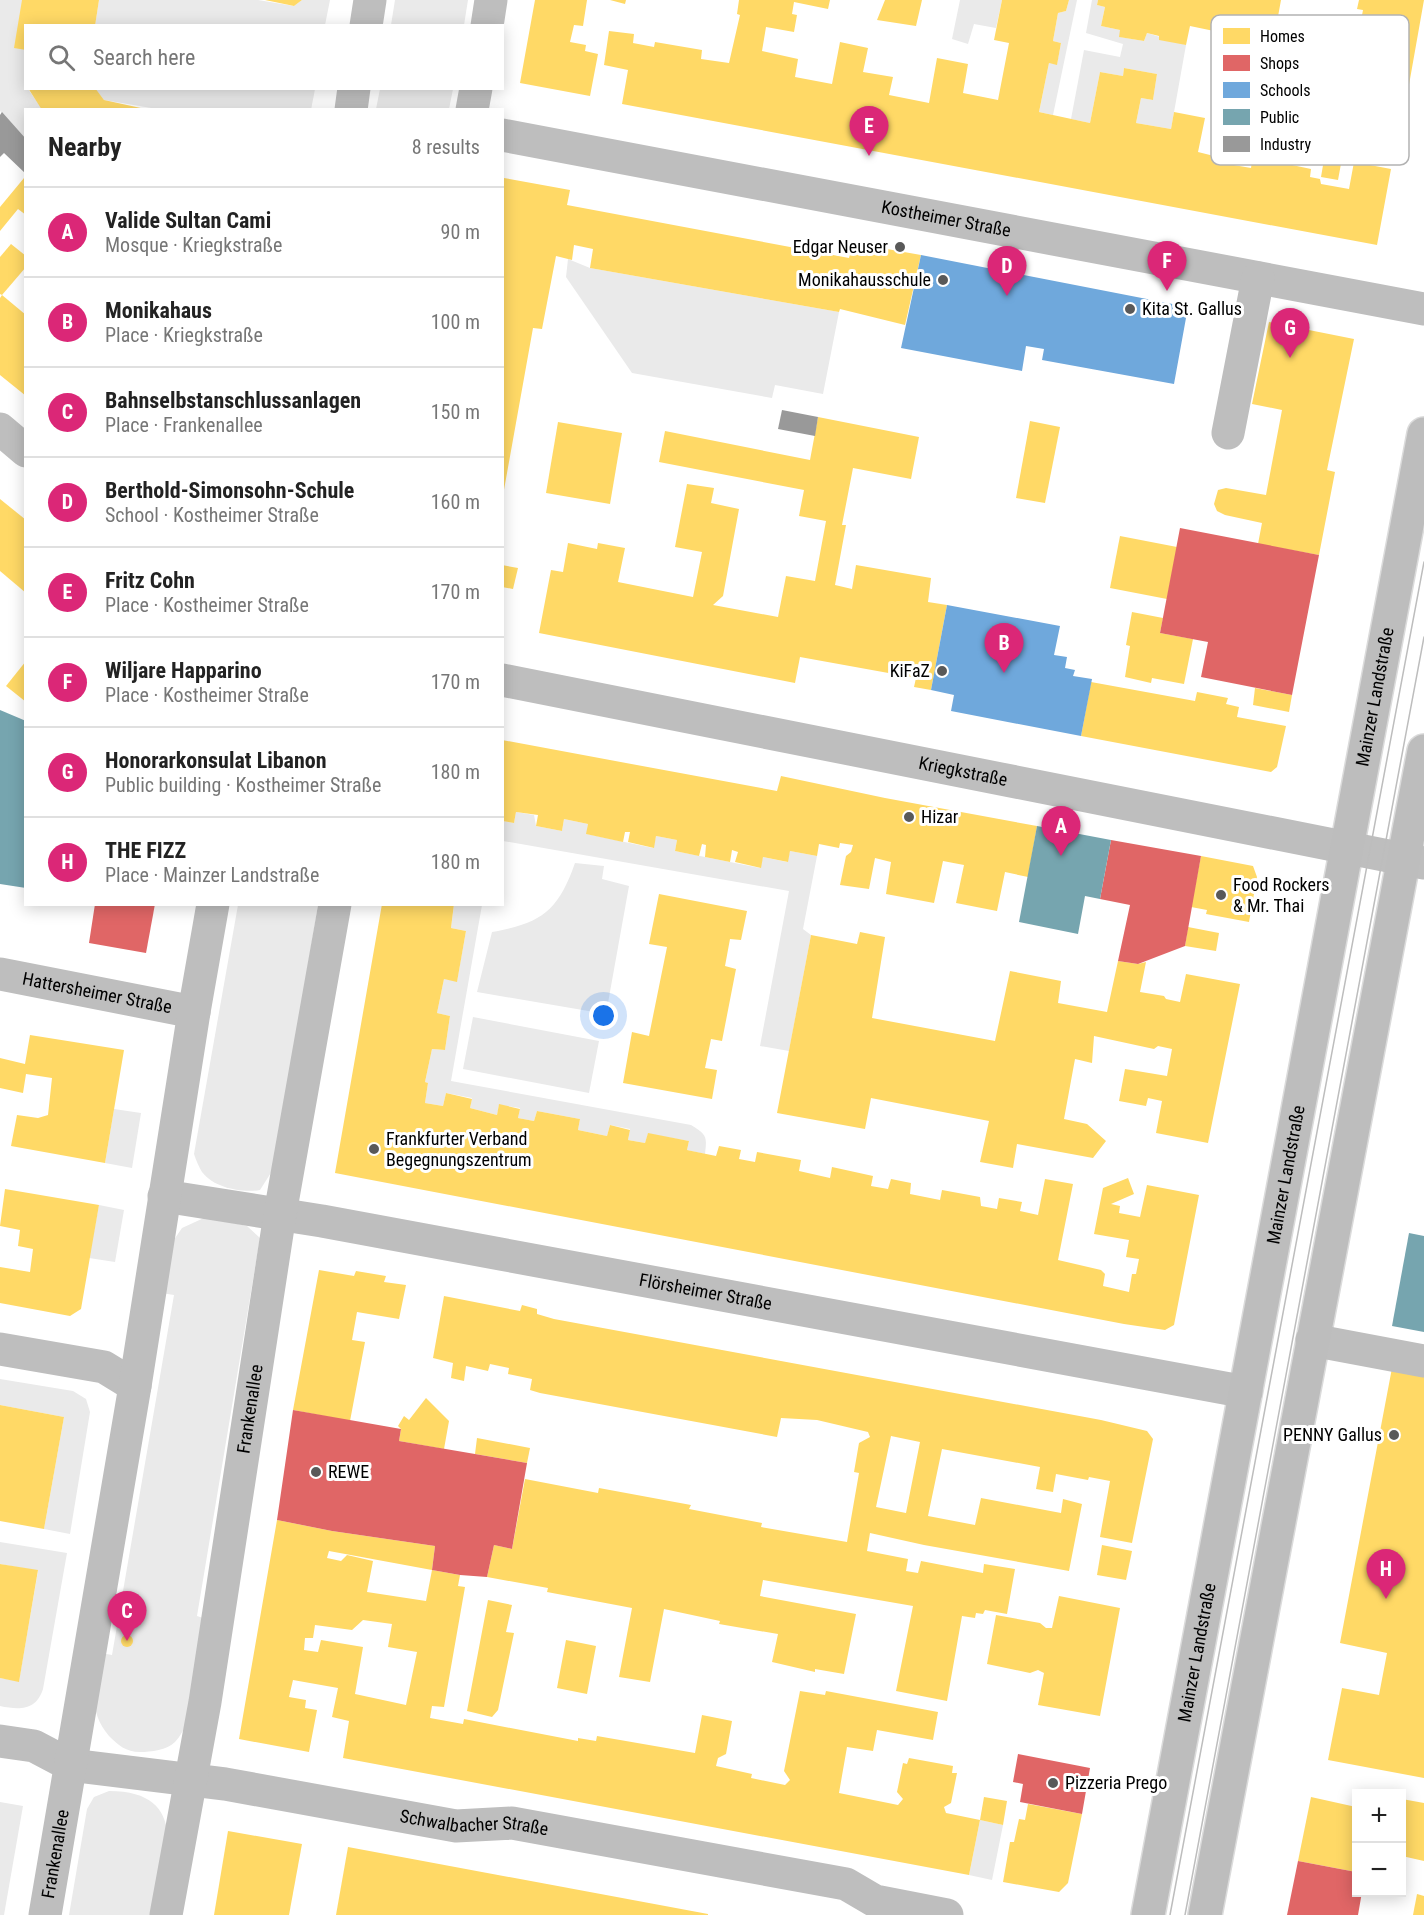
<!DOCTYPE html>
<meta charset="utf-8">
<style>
:root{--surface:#fff;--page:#f2f2f2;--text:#222;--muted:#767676;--line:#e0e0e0;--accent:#db2777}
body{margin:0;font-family:"Roboto Condensed",sans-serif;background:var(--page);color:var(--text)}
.controls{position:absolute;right:18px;bottom:18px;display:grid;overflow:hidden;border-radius:0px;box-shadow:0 3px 15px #0003}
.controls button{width:54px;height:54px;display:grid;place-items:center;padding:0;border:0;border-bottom:2px solid var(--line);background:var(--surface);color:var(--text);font:30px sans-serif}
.you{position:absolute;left:604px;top:1016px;width:21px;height:21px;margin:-15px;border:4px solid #fff;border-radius:50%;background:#1a73e8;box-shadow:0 0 0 9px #1a73e833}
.badge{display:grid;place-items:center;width:39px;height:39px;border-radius:50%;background:var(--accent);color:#fff;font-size:20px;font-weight:700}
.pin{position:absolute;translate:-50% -50px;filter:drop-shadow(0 2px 3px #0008)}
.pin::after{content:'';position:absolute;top:32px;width:21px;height:18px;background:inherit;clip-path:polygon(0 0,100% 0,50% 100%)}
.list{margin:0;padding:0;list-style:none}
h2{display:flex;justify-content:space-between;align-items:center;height:78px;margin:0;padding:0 24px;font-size:26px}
h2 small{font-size:20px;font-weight:400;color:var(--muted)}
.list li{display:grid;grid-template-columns:39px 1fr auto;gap:18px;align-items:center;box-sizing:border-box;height:90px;padding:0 24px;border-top:2px solid var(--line)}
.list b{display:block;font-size:22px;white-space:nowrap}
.list p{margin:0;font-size:20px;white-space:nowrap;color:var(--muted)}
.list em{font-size:20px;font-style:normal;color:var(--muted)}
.icon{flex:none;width:33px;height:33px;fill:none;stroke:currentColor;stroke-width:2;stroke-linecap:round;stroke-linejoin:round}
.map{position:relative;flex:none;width:1424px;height:1915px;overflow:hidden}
.search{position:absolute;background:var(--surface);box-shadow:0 3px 15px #0003;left:24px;top:24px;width:480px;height:66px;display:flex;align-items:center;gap:15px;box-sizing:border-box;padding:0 21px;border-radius:0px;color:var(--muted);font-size:22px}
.panel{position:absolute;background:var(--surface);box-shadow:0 3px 15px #0003;left:24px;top:108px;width:480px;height:798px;border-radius:0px}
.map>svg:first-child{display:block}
.green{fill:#eaeaea}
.homes{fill:#ffd966;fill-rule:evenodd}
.shops{fill:#e06666}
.schools{fill:#6fa8dc}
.public{fill:#76a5af}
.industry{fill:#999}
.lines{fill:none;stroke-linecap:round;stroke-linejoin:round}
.major-casing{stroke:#dbdbdb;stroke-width:36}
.minor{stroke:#bebebe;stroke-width:33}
.major{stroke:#bdbdbd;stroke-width:33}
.tram{stroke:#bdbdbd;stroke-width:1.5}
.poi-dot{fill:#595959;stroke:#fff;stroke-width:2}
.labels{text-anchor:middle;stroke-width:6;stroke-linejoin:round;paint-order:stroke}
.street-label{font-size:18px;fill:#000;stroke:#fff}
.poi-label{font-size:18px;fill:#000;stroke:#fff;text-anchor:start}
.key{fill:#fff;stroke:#b2b2b2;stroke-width:1.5}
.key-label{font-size:16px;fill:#000}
</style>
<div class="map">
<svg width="1424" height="1915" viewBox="0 0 1424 1915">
<rect width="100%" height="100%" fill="#fff"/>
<g class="green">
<path d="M0,0H22L26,88L28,89L42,109L26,110L25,139L0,111Z"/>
<path d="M99,0H258L294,6L302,0H330L325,25L95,26Z"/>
<path d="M395,0H468L464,25H391Z"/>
<path d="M960,0H1002L996,28L974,24L968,44L952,39Z"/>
<path d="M1069,0H1077L1053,115L1039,112L1049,63L1057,64L1061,43L1053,41L1058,13L1066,11Z"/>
<path d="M1092,0H1098L1097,5L1105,7L1101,26L1120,30V37L1144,41L1147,33L1186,45L1171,129L1136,123L1141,98L1153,100L1157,74L1124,68L1123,76L1100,72L1090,123L1071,119L1084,50L1120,57L1123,44L1086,33Z"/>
<path d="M95,89H315L311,110L157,109L104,100Z"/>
<path d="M380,89V88L453,89L449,109H376Z"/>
<path d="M568,259L590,268L839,312L823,394L775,385L772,398L632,373L566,277Z"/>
<path d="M516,812L534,815L536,826L562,831L564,819L588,824L587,834L653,848L656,836L677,840L675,851L760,868L763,857L787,862L790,851L817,856L803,929L811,935L789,1051L760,1046L789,891L503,841L502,821L514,823Z"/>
<path d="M575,863L604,866L602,879L629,886L606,1014L477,992L492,932C542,923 558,911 575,863Z"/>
<path d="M238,905H318L274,1168L260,1190C242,1193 214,1188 202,1172C199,1167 196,1160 194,1154Z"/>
<path d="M454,905H482L451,1081L691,1125C707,1135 707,1136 705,1154L687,1150L689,1141L648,1134L645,1143L628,1140L630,1129L610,1125L607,1136L578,1130L580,1119L537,1111L534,1121L518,1118L520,1108L499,1105L497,1115L470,1108L472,1098L446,1093L443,1106L425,1103L428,1083L425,1082L432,1049L445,1050L450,1016L437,1013L444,979L457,981L466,931L451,928Z"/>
<path d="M473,1017L599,1041L589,1093L463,1069Z"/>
<path d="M114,1109L141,1113L132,1168L105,1163Z"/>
<path d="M99,1205L124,1210L115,1262L89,1258Z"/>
<path d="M206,1217L247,1226L260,1238L197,1616L209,1620C203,1650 196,1722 175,1742C167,1750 151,1752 140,1752C126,1752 118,1745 109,1736C86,1709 96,1685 101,1653L112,1655L174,1295L161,1293L169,1247L182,1228Z"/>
<path d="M0,1379L73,1391L86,1399L90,1412L70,1534L44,1529L64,1417L0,1405Z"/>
<path d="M0,1542L67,1553L43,1689C36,1711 19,1710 0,1706V1678L19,1681L38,1571L0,1564Z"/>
<path d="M109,1791C192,1791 166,1862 157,1915H69L87,1809L94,1797Z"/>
<path d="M0,1802L23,1806L4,1915H0Z"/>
<path d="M980,1820L1003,1825L992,1880L969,1875Z"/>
</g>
<g class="homes">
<path d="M22,0H99L95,26H26V50L14,48Z"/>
<path d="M265,0H302L294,6Z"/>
<path d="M535,0H587L583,26L574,25L570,42L586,45L585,51L598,54L590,96L520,83Z"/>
<path d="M610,0H626L625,4Z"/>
<path d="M739,0H830L828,9L794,2L792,14L797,15L794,32L766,27L762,51L798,59L795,77L832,84L840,42L868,48L863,72L893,77L889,95L929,103L937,58L968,64L963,93L998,100L1009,43L994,40L1002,0H1069L1066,11L1058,13L1053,41L1061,43L1057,65L1049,63L1039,112L1090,123L1100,72L1123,76L1124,68L1157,74L1153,100L1141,98L1136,123L1171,129L1174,112L1205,118L1198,152L1222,158V163L1251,168L1256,134L1281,138L1278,162L1311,169L1310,177L1320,179L1321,184L1349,189L1354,162L1391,169L1377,245L622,104L628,70L604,65L609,31L634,34L633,43L654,47L655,42L702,50L701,59L729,63L740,15L737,14Z"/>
<path d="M885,0H922L916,26L877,20Z"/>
<path d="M1098,0H1281L1271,55L1237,47L1238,36L1190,26L1186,45L1159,40V36L1147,33L1144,41L1119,37L1120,30L1101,26L1105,7L1097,5Z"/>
<path d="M1359,0H1424L1404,113L1338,102L1343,70L1323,66L1325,52L1311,50L1317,18L1360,26L1363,10L1357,9Z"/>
<path d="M28,88H95L104,100L150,110H42Z"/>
<path d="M1330,124L1397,136L1393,162L1343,153L1338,180L1321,177Z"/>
<path d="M24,178L26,215L18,209L0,231V207Z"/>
<path d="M504,178L570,190L567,205L849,258L853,243L921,255L905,325L840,309L839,312L590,268L593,249L574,245L572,260L556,256L542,329L533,328L502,501Z"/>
<path d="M11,244L26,256V267L2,295L0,294V257Z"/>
<path d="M2,295L26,315V396L0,375V298Z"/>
<path d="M1269,322L1354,339L1327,470L1335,472L1319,555L1258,544L1262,523L1225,515L1217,511L1214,504L1218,490L1226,488L1266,495L1282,410L1252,404Z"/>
<path d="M818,417L919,437L911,479L853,468L842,525H846L835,585L852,589L856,565L931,578L928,602L947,605L931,690L914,687L916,678L800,657L795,683L539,633L551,570L563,572L568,543L597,549L598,543L625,548L618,582L693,597L702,552L675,547L687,484L714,488L711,503L739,509L723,596L713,605L778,617L786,576L815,581L826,521L799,516L804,490L659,462L665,431L810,460Z"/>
<path d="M1030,421L1060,427L1045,503L1016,498Z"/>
<path d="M558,422L622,433L610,504L546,493Z"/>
<path d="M0,499L26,520V593L0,571Z"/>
<path d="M1120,536L1177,547L1167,599L1110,588Z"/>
<path d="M502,565L518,568L513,589L502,587Z"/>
<path d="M1132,612L1163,618L1160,633L1193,639L1184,684L1152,678L1151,683L1125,677L1130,646L1126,645Z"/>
<path d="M26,661V702L6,686Z"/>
<path d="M1091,682L1195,701L1197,692L1228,698L1226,704L1239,707L1237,717L1286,726L1277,767L1271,772L1081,736Z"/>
<path d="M1255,688L1292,695L1289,712L1253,705Z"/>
<path d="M502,740L777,791L781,776L885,798L1037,826L1028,877L1005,872L997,911L956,903L964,865L943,861L934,903L886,894L891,862L875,858L869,889L840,885L846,856L851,852L853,845L840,843L839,848L819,844L817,856L790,851L788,862L763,857L761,868L735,862L738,852L732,850L730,862L705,857L706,845L702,844L699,856L675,851L677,840L656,836L654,848L628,842L630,832H625L623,842L586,834L588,824L564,819L562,831L536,826L538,815L516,812L514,823L502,821Z"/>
<path d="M1201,856L1253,866L1257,877L1249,922L1206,914L1207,910L1191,907Z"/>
<path d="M659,894L747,911L741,940L730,939L725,966L736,969L722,1041L711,1039L705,1068L717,1070L712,1099L623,1083L632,1032L649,1036L667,947L649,944Z"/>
<path d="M382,904H454L451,928L466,931L457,982L444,979L437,1013L450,1016L445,1050L432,1049L425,1082L428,1083L425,1103L443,1106L446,1093L472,1099L470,1108L497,1115L499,1104L520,1109L518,1118L534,1121L537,1111L580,1119L578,1130L607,1136L610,1125L630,1130L628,1140L645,1143L648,1133L689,1141L687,1150L716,1156L719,1146L741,1150L739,1159L755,1162L757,1152L801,1160L799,1171L830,1178L832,1167L873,1176L871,1186L888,1189L891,1179L911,1183L910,1194L940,1200L942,1190L980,1197L981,1206L997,1209L999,1198L1022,1202L1020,1211L1038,1215L1045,1179L1073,1184L1058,1260L1101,1270L1105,1274L1103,1286L1129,1292L1132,1274H1136L1139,1259L1126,1257L1129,1240L1094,1234L1103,1188L1128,1178L1134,1194L1111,1204L1120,1206L1119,1213L1140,1217L1147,1185L1199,1195L1174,1325L1165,1330L1124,1324L335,1173Z"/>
<path d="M1188,927L1219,933L1216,951L1185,946Z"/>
<path d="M860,932L885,937L872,1018L995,1041L1010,971L1061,981L1058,1003L1107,1012L1118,961L1138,964L1146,962L1140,992L1164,996L1166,999L1180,1002L1186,974L1240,984L1208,1143L1156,1133L1162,1101L1148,1098L1146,1106L1119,1101L1125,1069L1167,1076L1172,1049L1158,1046L1154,1049L1094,1036L1092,1063L1075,1059L1064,1119L1087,1124L1106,1141L1093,1158L1017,1144L1013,1168L980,1162L989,1121L871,1098L865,1129L777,1113L811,935L857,944Z"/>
<path d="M30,1035L124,1050L105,1163L11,1146L17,1115L38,1118L48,1115L52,1078L26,1074L23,1093L0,1088V1058L25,1064Z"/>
<path d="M5,1189L99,1205L81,1309L70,1316L0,1303V1267L30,1272L33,1249L18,1246L20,1230L0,1226Z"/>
<path d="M319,1270L354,1276L356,1271L386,1276L384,1282L406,1285L399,1319L357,1312L352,1340L365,1342L350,1421L293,1410Z"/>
<path d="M444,1296L520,1311L522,1305L537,1309V1314L554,1319L1101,1420L1147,1431L1153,1439L1132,1543L1100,1537L1110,1481L1089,1477L1088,1480L1056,1474L1053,1492L1036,1489L1040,1467L942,1449L928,1516L975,1525L981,1498L1061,1513L1063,1499L1082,1504L1069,1571L924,1545L870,1533L867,1551L908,1559L906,1571L918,1573L921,1561L983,1573L984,1564L1015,1569L1007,1614L985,1610L983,1614L976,1613L975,1618L962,1616L947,1701L896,1691L913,1606L763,1580L760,1596L856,1614L844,1674L815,1669V1672L772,1662L778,1634L719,1624L720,1621L664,1609L650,1682L619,1677L632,1608L547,1592L548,1588L487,1577L494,1545L512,1549L525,1479L598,1493L599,1488L691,1505L689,1509L762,1523L761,1527L847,1542L859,1473L854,1472L859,1443L870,1437L868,1432L817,1420L781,1418L777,1437L540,1393L530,1390L532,1379L508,1374L509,1368L490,1364L488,1371L466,1366L464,1381L451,1378L453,1363L433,1358ZM891,1436L920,1442L906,1513L876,1507Z"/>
<path d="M1392,1368L1424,1375V1778L1328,1760L1342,1688L1379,1695L1387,1653L1340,1643Z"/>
<path d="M426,1398L449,1421L444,1449L399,1441L401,1429L398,1426L404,1416L409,1420Z"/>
<path d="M0,1405L64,1417L44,1529L0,1521Z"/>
<path d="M477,1438L530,1448L527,1463L475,1454Z"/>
<path d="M277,1520L332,1531L435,1546L432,1570L329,1551L327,1558L341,1561L347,1555L373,1561L367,1592L426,1601L432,1570L460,1575L458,1586L465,1587L444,1707L432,1706L430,1718L463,1724L464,1719L578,1741V1738L596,1741L597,1736L695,1753L702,1715L732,1721L726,1754L718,1758L716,1766L752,1774L751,1778L785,1785L790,1780L784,1771L800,1691L825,1695L826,1691L938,1712L933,1740L877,1730L873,1751L847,1747L839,1793L898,1805L903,1799L897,1792L903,1763L907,1764L909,1758L953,1766L952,1773H957L951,1803L944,1807L946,1813L980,1820L969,1875L343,1758L349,1721L332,1717L338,1688L293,1680L289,1697L306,1700L305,1708L317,1710L309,1752L239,1739ZM363,1620L392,1624L388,1647L417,1652L406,1705L355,1694L363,1647L321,1640L318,1652L304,1650L305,1638H313L315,1625L352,1630Z"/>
<path d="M1102,1545L1132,1551L1126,1580L1097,1575Z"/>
<path d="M0,1564L38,1570L19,1682L0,1678Z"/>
<path d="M1059,1596L1120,1608L1100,1716L1038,1705L1044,1673L1038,1670L1030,1673L987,1664L996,1615L1040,1623L1046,1628H1052Z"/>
<path d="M488,1600L512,1605L506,1632L514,1633L498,1710L492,1717L467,1711Z"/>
<circle cx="127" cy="1641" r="6"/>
<path d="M566,1640L596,1646L587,1694L557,1688Z"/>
<path d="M984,1797L1007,1801L1003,1825L980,1820Z"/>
<path d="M1311,1797L1356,1807V1872L1298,1861Z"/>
<path d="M1402,1799L1424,1803V1861L1402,1856Z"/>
<path d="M1028,1804L1082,1814L1068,1883L1059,1892L1003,1882L1010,1842H1014L1019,1819L1025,1820Z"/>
<path d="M228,1831L302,1844L289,1915H214Z"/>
<path d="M348,1847L708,1914V1915H336Z"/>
<path d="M1417,1894L1424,1896V1915H1413Z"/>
</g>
<g class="shops">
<path d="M1180,528L1319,555L1292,695L1201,677L1208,642L1160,633Z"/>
<path d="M1111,840L1201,856L1185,946L1138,964L1118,961L1130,905L1100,899Z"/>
<path d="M95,904H155L146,953L89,943Z"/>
<path d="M293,1410L401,1429L399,1441L527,1463L512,1549L494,1545L487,1577L460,1575L432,1570L435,1546L332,1531L277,1520Z"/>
<path d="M1018,1754L1090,1768L1082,1814L1020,1802L1023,1784L1013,1782Z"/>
<path d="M1298,1861L1356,1872V1892H1362L1358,1915H1287Z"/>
</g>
<g class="schools">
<path d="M921,255L1188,307L1174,384L1042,360L1044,349L1026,346L1022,371L901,348Z"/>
<path d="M947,605L1060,626L1054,655L1067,657L1065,668L1075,670L1073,676L1092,679L1081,736L951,711L954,695L931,690Z"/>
</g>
<g class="public">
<path d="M0,710L26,721V888L0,884Z"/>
<path d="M1037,826L1111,840L1100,899L1085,896L1078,934L1019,922Z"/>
<path d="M1409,1233L1424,1236V1332L1392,1326Z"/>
</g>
<g class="industry">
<path d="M2,112L26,139V174L4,153L0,157V115Z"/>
<path d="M782,410L818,417L815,436L778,429Z"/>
</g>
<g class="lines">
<g class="major-casing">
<g id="major">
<path id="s8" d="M1148,1915L1424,434"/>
<path d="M1205,1915L1424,751"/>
</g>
</g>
<g class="minor">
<path d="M366,26L370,0"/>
<path d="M487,26L491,0"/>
<path d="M351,110L354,88"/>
<path d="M472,110L476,88"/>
<path id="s1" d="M502,135L1424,309"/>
<path d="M0,429L26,451"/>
<path d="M1228,433L1258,278"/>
<path id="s2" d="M502,680L1424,863"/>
<path id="s3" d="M0,974L194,1012"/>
<path id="s4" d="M164,1196L322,1221L1246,1392"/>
<path d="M1312,1340L1424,1361"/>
<path d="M0,1349L104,1367L135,1386"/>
<path id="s5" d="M0,1741L34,1746L70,1765L225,1784L456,1826L512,1823L846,1884L875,1901L947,1915"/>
<path id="s6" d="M45,1915L135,1386L194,1012L213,904"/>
<path id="s7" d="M166,1915L205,1702L280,1214L335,904"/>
</g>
<use href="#major" class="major"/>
<g class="tram">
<path d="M1170,1915L1424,562"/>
<path d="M1185,1915L1424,637"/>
</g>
</g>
<g class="poi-dot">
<circle cx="900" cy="247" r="6"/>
<circle cx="943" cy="280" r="6"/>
<circle cx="1130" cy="309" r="6"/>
<circle cx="942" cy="671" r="6"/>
<circle cx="909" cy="817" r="6"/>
<circle cx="1221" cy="895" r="6"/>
<circle cx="374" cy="1149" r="6"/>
<circle cx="1394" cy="1435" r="6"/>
<circle cx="316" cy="1472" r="6"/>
<circle cx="1053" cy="1783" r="6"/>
</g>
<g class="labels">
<g class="street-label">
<text dy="6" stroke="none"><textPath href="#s1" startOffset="452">Kostheimer Straße</textPath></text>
<text dy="6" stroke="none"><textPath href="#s8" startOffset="1239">Mainzer Landstraße</textPath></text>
<text dy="6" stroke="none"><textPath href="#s2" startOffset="470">Kriegkstraße</textPath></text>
<text dy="6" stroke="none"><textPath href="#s3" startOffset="99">Hattersheimer Straße</textPath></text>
<text dy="6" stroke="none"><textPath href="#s8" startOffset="753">Mainzer Landstraße</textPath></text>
<text dy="6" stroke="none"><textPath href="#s4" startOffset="550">Flörsheimer Straße</textPath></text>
<text dy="6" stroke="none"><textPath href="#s7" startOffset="513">Frankenallee</textPath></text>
<text dy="6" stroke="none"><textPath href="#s8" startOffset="267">Mainzer Landstraße</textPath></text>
<text dy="6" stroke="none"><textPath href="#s5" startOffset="484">Schwalbacher Straße</textPath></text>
<text dy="6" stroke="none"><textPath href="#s6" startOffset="62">Frankenallee</textPath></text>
</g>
<g class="poi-label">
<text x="888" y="253" text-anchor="end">Edgar Neuser</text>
<text x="931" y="286" text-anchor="end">Monikahausschule</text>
<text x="1142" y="315">Kita St. Gallus</text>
<text x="930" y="677" text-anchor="end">KiFaZ</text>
<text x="921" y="823">Hizar</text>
<text x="1233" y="891">Food Rockers<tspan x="1233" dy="21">&amp; Mr. Thai</tspan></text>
<text x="386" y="1145">Frankfurter Verband<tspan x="386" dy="21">Begegnungszentrum</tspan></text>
<text x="1382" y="1441" text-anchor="end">PENNY Gallus</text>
<text x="328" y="1478">REWE</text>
<text x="1065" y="1789">Pizzeria Prego</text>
</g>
</g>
<rect x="1211" y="15" width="198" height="150" rx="9" class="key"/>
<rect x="1223" y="28" width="27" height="16" fill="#ffd966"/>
<rect x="1223" y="55" width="27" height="16" fill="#e06666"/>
<rect x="1223" y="82" width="27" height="16" fill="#6fa8dc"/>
<rect x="1223" y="109" width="27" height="16" fill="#76a5af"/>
<rect x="1223" y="136" width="27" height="16" fill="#999"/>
<g class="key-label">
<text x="1260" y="42">Homes</text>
<text x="1260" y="69">Shops</text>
<text x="1260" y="96">Schools</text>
<text x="1260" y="123">Public</text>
<text x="1260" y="150">Industry</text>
</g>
</svg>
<div class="controls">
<button>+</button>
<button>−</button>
</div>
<div class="you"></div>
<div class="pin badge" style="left:1061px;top:856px">A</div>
<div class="pin badge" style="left:1004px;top:673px">B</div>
<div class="pin badge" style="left:127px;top:1641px">C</div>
<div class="pin badge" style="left:1007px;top:296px">D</div>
<div class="pin badge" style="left:869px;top:156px">E</div>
<div class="pin badge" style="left:1167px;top:291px">F</div>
<div class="pin badge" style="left:1290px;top:358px">G</div>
<div class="pin badge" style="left:1386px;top:1599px">H</div>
<div class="search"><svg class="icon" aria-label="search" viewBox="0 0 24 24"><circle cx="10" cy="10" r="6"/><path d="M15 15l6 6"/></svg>Search here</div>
<section class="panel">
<h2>Nearby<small>8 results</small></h2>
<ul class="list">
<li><span class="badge">A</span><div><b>Valide Sultan Cami</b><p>Mosque · Kriegkstraße</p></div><em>90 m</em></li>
<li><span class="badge">B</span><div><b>Monikahaus</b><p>Place · Kriegkstraße</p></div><em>100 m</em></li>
<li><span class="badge">C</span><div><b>Bahnselbstanschlussanlagen</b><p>Place · Frankenallee</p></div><em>150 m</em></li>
<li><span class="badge">D</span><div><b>Berthold-Simonsohn-Schule</b><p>School · Kostheimer Straße</p></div><em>160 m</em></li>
<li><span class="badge">E</span><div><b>Fritz Cohn</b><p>Place · Kostheimer Straße</p></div><em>170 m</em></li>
<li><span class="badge">F</span><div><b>Wiljare Happarino</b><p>Place · Kostheimer Straße</p></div><em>170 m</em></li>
<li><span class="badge">G</span><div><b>Honorarkonsulat Libanon</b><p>Public building · Kostheimer Straße</p></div><em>180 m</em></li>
<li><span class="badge">H</span><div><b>THE FIZZ</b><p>Place · Mainzer Landstraße</p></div><em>180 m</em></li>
</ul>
</section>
</div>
